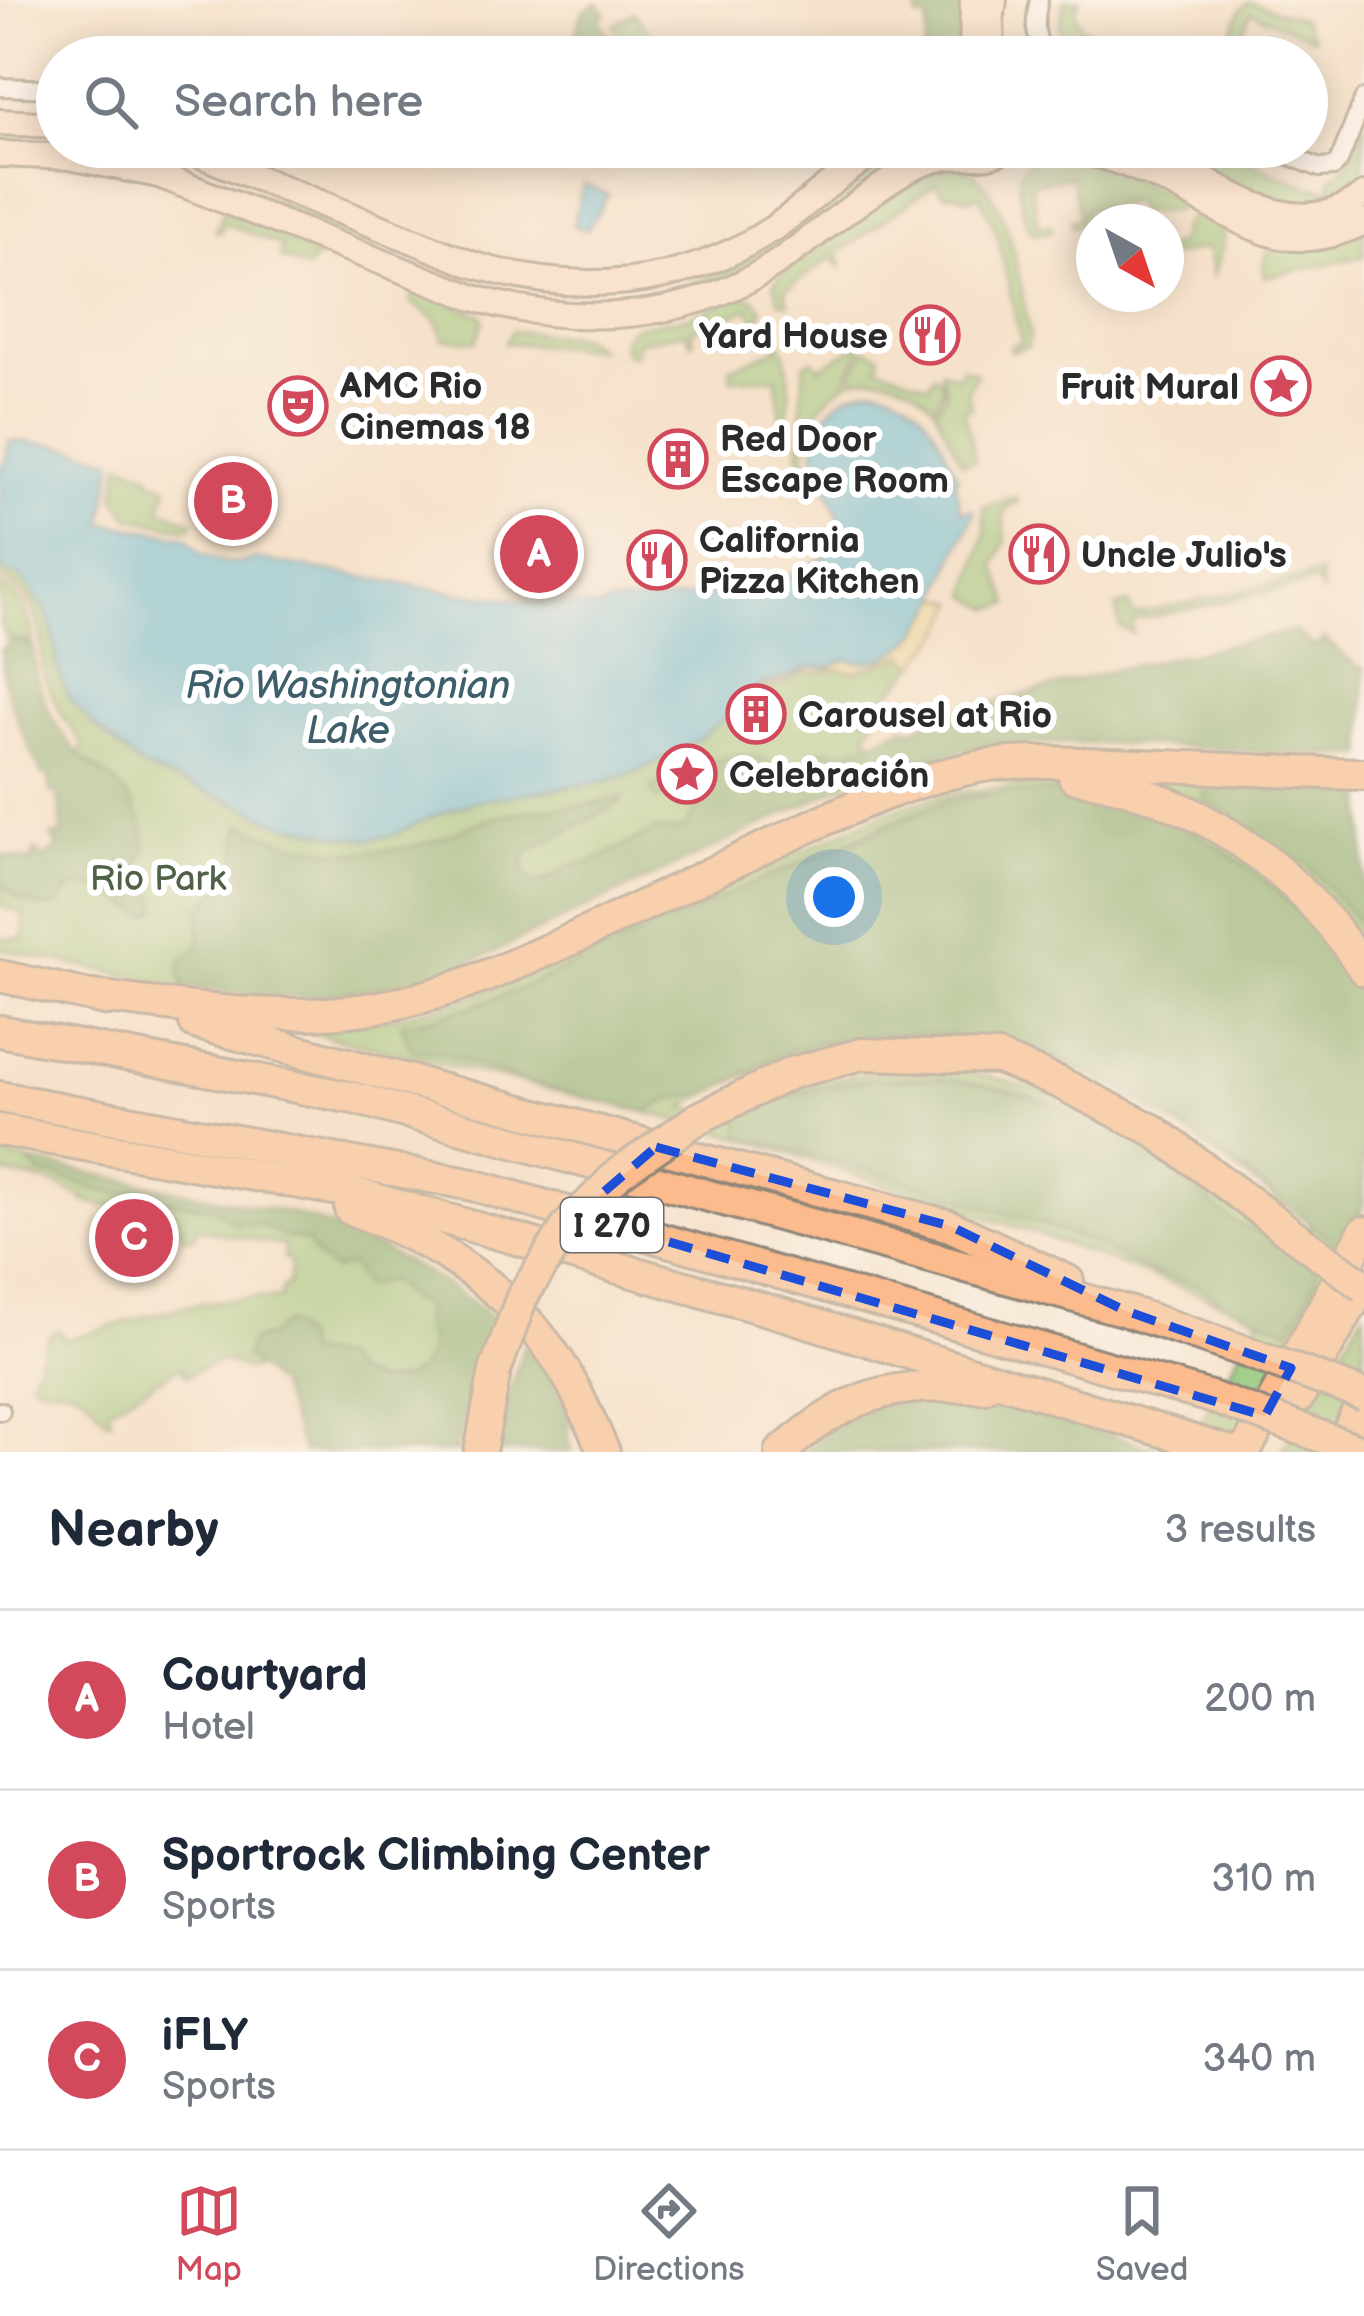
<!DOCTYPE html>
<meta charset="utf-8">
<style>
:root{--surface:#fff;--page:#f6f6f7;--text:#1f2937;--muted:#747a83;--line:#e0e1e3;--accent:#d1495b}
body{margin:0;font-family:"Balsamiq Sans",sans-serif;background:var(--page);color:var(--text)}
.compass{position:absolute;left:1076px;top:204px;width:108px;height:108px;border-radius:50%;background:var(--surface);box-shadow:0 6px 30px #0003;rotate:140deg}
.you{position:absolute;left:834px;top:897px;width:42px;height:42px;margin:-30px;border:9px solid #fff;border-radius:50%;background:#1a73e8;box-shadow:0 0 0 18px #1a73e833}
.badge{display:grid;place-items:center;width:78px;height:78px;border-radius:50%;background:var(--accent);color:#fff;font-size:39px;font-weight:700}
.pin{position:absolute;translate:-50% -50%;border:6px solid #fff;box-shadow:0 3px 12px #0006}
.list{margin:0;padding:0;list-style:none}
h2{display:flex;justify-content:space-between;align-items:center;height:156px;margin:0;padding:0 48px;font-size:51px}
h2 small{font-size:39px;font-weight:400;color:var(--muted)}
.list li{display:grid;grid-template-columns:78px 1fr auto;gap:36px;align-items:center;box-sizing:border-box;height:180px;padding:0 48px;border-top:3px solid var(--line)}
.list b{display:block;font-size:45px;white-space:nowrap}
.list p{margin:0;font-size:39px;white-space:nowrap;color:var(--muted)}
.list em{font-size:39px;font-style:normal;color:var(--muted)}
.icon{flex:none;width:66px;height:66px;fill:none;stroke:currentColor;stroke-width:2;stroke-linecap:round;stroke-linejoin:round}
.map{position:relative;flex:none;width:1364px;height:1452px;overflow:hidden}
.search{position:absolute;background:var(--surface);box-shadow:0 6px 30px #0003;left:36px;right:36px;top:36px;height:132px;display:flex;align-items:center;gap:30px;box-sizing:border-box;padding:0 42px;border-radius:66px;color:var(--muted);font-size:45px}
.sheet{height:696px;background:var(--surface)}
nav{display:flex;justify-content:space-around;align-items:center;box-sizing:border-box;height:168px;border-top:3px solid var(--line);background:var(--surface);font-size:33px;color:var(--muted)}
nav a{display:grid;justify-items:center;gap:6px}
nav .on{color:var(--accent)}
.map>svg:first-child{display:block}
.green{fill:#92c678;stroke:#5e7852;stroke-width:3}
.forest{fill:#75ab68;stroke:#506b4a;stroke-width:3}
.sand{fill:#eeda9e;stroke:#8c8264;stroke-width:3}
.water{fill:#62c0e0;stroke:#467686;stroke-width:3}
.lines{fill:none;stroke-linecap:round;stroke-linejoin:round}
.street-casing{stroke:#90867a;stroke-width:22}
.secondary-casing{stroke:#90867a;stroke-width:30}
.highway-casing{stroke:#90867a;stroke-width:36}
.street{stroke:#fff;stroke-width:16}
.secondary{stroke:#fde4d1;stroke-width:24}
.highway{stroke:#fbbb8c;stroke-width:30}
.highway-bridge-casing{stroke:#90867a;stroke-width:36;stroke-linecap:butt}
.highway-bridge{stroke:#fbbb8c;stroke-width:30}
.marked{fill:none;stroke:#1d4ed8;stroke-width:9;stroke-dasharray:24 15;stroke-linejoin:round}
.labels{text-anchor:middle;stroke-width:12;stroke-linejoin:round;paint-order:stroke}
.shield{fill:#fff;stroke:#6b6b6b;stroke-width:3}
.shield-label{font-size:33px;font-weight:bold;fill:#2b2b2b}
.poi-label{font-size:36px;font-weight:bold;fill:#2b2b2b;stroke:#fff;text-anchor:start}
.park-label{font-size:36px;fill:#4f6146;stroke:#fff}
.water-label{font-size:39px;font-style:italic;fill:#3e5f6a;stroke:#fff}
</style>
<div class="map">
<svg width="1364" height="1452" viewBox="0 0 1364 1452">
<rect width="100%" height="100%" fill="#fff"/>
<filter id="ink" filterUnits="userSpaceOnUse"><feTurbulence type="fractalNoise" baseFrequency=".00833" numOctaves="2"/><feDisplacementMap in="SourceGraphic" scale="24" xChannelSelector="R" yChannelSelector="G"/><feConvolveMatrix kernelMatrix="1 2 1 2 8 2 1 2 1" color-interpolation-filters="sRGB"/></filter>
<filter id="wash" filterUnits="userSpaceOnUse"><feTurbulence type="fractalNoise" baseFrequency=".004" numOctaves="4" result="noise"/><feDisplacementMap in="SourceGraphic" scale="48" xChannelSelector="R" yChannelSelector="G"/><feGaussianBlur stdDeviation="2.7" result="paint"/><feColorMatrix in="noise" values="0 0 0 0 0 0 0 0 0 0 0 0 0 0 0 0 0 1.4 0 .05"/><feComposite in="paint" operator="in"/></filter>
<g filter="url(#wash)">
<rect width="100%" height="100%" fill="#f5e2ca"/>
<g class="green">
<path d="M1065,0H1080L1075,12L1083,29L1096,34L1093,42L1102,46L1099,53L1061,38L1060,22Z"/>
<path d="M1250,2L1303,19L1309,33L1313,34L1312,38L1251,12L1235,53L1242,57H1222L1241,9Z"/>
<path d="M635,12L665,57H634L613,26Z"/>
<path d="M1364,121V186L1342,200L1281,208L1160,147H1211L1232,156L1236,147H1245L1243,159L1310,187L1331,189V177C1352,166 1356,142 1364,121Z"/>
<path d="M0,137L57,139V147L164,150L168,153L170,160L165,167L0,147Z"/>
<path d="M894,147H947L751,268L679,296L626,302L630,297C685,289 740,269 786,236C801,225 813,211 827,198C848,179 872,164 894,147Z"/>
<path d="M1054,156L1105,166L1176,198L1180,207L1173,211L1139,212L1133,201L1085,211L1086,223L1072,227L1071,221L1080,217L1071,176L1031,184L1039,227L1051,225L1053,229L1049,232L1034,234C1025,225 1025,219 1022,206C1015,174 1017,159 1054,156Z"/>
<path d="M961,167C1011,184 1020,290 1030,335L1028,346L1013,352L1009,349L1011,346L1021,342L998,236L980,195L968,199L958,194H944L936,183L837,254L842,263L841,266L831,258L785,290L789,303L779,302L774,284L784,271C800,266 809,254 823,245C866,213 906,173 961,167Z"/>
<path d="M225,181L318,218L374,231L381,240L376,248L223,188L222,182Z"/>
<path d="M224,210L293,238L292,242L324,256L315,259L307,269L280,258L282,246L225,223L220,233L215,232Z"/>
<path d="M1202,214L1218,221C1229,240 1219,257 1213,276L1207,248L1166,257V247L1179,243C1180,229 1186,215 1202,214Z"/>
<path d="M1364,232V256L1264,277V259L1271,248Z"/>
<path d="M424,292L482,315L484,321L476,341L442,339C440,313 425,316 410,301L413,294Z"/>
<path d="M740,296L753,298L763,309L761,317L755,319L749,309L691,330L694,341L691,343L685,332L637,342L635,355H628L623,351L624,337L633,327L691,316Z"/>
<path d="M512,331L583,337L598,349L505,343Z"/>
<path d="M771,332L776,334C794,364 791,403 783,436L776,377L731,379L730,368L777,349Z"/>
<path d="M859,344L862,348L851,367L848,382C815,404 796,435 810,475L800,480L799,448L804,364L813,359L820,368Z"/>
<path d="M866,349L881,355L878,366L929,385L934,375L939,377C946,389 943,396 933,406C912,381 885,372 853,380L855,368Z"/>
<path d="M962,367L977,373L968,390L971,408L964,410L975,459L962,463L935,409C954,391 944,390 941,370L958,376Z"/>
<path d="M121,463L150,474L149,479L168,487L160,509L193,522L190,529L130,518L115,497Z"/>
<path d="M1016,497L1018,503L1009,505L1003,515L1006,541L995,566L1010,604L992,609L968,595L986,532L983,507Z"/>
<path d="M0,570L21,577L43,607L52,624L58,666L88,720L143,768L241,805L280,823L348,837L371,839L393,835L428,818L475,801L606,781L641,770L670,754L739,707L761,685L807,668L830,667L856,672L906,653L913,663L917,664L880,704L861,714L863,719L880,713L867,732L871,743L721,839L184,983L185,988L0,949V938L24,939L23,913L0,906V882L18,899L43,907L82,744C67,723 53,702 45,677C40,664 43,652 41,638C38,611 26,588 0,578Z"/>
<path d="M1320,573L1322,593L1316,582L1133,621V634L1120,627L1116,607L1129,603L1133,615Z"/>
<path d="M0,585C27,596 31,619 33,646L27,642L8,640L0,624Z"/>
<path d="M1147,776L1364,787V795L1213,785L1206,803L1241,823L1278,850L1308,865L1364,928V943C1321,886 1266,830 1199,801C1182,794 1163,788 1145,781Z"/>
<path d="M1011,786C1036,786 1062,783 1086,788C1177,805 1264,853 1324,925C1339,944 1356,965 1364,988C1279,873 1171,789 1023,793C999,793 973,794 950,800C914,810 867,833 832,849C762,879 693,910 624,942C551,975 481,1010 402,1024L413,1050L440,1052L524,1082L647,1112C655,1108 664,1102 672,1099C687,1095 702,1096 716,1089C744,1075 769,1057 799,1048C910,1015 1038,1038 1137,1094C1191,1124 1235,1168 1284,1205C1229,1165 1176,1122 1116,1090C977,1016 817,1028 684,1107L727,1119L746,1110L740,1119L741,1136L909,1182L1046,1226L1083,1239L1153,1273L1198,1285L1223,1303L1041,1235L738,1137L665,1117L295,1029C369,1023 439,1012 508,983L894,809L946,794Z"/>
<path d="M898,1069L950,1070L992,1077L1064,1098L1123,1126L1273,1235C1228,1232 1201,1191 1167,1166C1048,1080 905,1052 764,1103L819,1079Z"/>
<path d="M0,1155L28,1161L40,1174L56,1176L93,1189L215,1208L235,1224L262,1225L284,1237L307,1241L318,1258C341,1262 363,1267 384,1278C399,1286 406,1299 424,1304V1326L431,1346L422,1368L403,1380L377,1382L354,1374L341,1358L306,1353L245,1356L257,1367L247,1370C224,1355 210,1363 187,1376L180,1367L108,1409L112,1419L107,1421C95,1404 83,1387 59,1387C46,1387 42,1389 31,1380L49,1335L59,1330L65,1340C136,1320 206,1293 280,1299L283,1287L288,1285L291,1262L283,1258L285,1246L197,1228L193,1238L182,1237V1230L151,1224L152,1215L83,1201L84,1198L49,1182L0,1173Z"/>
<path d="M1310,1225L1341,1247L1228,1452H1185L1259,1317L1290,1329L1295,1252Z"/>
<path d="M1364,1311V1377L1331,1452H1282Z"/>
</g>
<g class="forest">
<path d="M897,0H962L964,57H924L928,19L917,18L918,3Z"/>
<path d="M597,3L606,13L602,16L601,23L623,57H567L583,12Z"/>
<path d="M1294,631L1315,647L1324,639L1360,668L1364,667V755C1193,757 1015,713 852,782L485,956L446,971L401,985L319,996L263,997L186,987L179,973L182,959L199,948C202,935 196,920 202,909C208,895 226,887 233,872C241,857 234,840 241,824C301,853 369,861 433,841C456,833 479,820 503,815C542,806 585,810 623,797L618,804L528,852L523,866L525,876L535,882L547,880L570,866L588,863L656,830L674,831L689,826V820C699,804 708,802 705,780L695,781L660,799L654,795L651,787L725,757L737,755L763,759L790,772H801L810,766C815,748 825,746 841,753L875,741L903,727L915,729L931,720L928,709L941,708L945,716L1122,668Z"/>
<path d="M15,639L33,646C35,687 51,727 81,756C90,765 101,771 111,779C125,791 141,816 145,835C148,852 138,865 135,880L156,897L157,909L150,915L143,914C128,905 85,876 69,890C64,894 62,901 58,906C37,912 14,898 0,882V855L31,861L35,850L44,858L58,847L51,836L63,834L58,793H51L49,776L42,775C28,740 0,692 3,657L0,650L8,646V640Z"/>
<path d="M1213,785L1364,795V928L1308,865L1278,850L1241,823L1206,803L1204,793Z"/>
<path d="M1053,792C1184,798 1286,885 1362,985L1364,1206L1341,1247C1202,1145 1112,1040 925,1035C883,1033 839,1036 798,1048C768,1057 744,1076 716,1089C702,1096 687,1095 672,1099C664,1102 655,1108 647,1112L524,1082L440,1052L412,1050L401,1024L434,1018L478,1005L529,985L742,888L949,800L1004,793Z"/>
<path d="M933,1078C1026,1087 1116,1119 1188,1182C1202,1194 1214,1208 1230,1219C1246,1230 1255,1229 1272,1235C1287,1240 1304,1258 1317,1268L1316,1281L1290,1329L1223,1303L1198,1285L1153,1273L1083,1239L1046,1226L909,1182L740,1136V1119L746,1110L786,1095L869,1079Z"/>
<path d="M28,1161L291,1213C367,1237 434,1273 498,1321L467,1409L456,1452H303L278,1387L245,1356L250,1341L268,1336L285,1323L302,1337L306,1353L341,1358L354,1374L377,1382L403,1380L422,1367L431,1346L424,1326V1305L409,1300L389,1280L364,1287L351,1265L333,1270L318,1258L307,1241L284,1237L262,1225L235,1224L214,1208L93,1189L56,1176L40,1174Z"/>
<path d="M524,1345C537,1360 565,1394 568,1413C571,1427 565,1438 572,1452H500L506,1404Z"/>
<path d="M990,1396L1018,1399L1045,1415L1167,1452H804L830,1429L876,1405Z"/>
</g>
<path class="sand" d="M943,598L957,602L945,629L917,664L909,661L905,654L856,672L834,669L815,674L802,672L782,685L758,689L748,695L761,685L779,680L807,668L830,667L845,660L864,662L901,649L919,632L939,599Z"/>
<g class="water">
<path d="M583,184L608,195L587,230L573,225Z"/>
<path d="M875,387C924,393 940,439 958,478L954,480L961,511L973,509L974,514L952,562L936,606L919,631L901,649L881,659L864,662L845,660L830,667L807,668L779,681L761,684L739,707L699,739L641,770L606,781L475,801L428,818L393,835L371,839L348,837L280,823L241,805L143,768L89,721L68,697L58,666L52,624L43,607L21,577L0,570V468L7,457L9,441C46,442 78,448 114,460L103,523L186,537L201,553L223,562L238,563L257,559L457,593L600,608L612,603L662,601L723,592L801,572L828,554L838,533L839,522C835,499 820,481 816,459C809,420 839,391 875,387Z"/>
</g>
</g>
<g filter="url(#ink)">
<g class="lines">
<g class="street-casing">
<g id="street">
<path d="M1039,0C1034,22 1033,39 1048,57"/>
<path d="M0,87L57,89"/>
<path d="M1267,147L1320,168L1334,167L1339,161L1364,98"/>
<path d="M0,1411H1"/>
</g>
</g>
<g class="secondary-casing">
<g id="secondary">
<path d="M972,57L973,0"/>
<path d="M992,57L991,20L994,0"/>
<path d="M0,122L57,125"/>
<path d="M181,147L471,264C575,296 679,290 772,229C795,214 815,195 838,178C852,167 868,157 883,147"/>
<path d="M1059,147C1105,153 1150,172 1190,194C1253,228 1291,258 1364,222"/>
<path d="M1140,147C1212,174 1287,253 1364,195"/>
<path d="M0,154L70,157L159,175L474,298C574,327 686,323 775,264C818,235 858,199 903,173C915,166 931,160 946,157C967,154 989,161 1007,147"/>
</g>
</g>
<g class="highway-casing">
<g id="highway">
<path d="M1074,777C1197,795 1298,867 1364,970"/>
<path d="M0,976L108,1000"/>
<path d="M92,996C186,1007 279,1023 373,1008C437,998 496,973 554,947C637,910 719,868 802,830C857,805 913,780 972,768C1016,759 1064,762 1109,764C1194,766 1279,773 1364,774"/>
<path d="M195,1023L950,1226L1068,1281"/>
<path d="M0,1031L354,1098L1126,1311L1241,1350"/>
<path d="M0,1097L473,1185L1214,1398"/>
<path d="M697,1119L791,1073L862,1054L998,1058L1058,1082L1153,1130L1296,1237"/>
<path d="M0,1130L350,1192L785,1315L1230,1452"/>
<path d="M350,1209C425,1237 499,1280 547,1345C572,1377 587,1415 604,1452"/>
<path d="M1298,1398L1364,1283"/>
<path d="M480,1452L495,1371"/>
<path d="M781,1452C851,1391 893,1383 984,1387"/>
<path d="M1245,1452L1364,1232"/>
<path d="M1339,1452L1364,1397"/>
</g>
</g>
<use href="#street" class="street"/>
<use href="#secondary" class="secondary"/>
<use href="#highway" class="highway"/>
<g class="highway-bridge-casing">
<g id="highway-bridge">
<path d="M1296,1237L1364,1286"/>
<path d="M1241,1350L1364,1395"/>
<path d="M495,1371L522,1297L568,1225L619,1173L697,1119"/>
<path d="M1214,1398L1364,1452"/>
</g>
</g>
<use href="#highway-bridge" class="highway-bridge"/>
</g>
</g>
<path d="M0 0H1364V1452H0ZM656,1147L950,1226L1126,1311L1291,1368L1265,1416L577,1215Z" fill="#f5e2ca" fill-opacity=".55" fill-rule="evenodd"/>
<path class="marked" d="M656,1147L950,1226L1126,1311L1291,1368L1265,1416L577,1215Z"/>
<defs>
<g id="restaurant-ring" transform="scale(3)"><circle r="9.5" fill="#fff" stroke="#d1495b" stroke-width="1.5"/><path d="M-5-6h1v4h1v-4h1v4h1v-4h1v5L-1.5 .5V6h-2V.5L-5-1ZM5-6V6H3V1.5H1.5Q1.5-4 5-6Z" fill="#d1495b"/></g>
<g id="sight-ring" transform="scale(3)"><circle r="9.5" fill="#fff" stroke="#d1495b" stroke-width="1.5"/><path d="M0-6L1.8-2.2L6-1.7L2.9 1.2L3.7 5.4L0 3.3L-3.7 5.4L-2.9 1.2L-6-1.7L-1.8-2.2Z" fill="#d1495b"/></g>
<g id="theatre-ring" transform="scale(3)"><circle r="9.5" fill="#fff" stroke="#d1495b" stroke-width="1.5"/><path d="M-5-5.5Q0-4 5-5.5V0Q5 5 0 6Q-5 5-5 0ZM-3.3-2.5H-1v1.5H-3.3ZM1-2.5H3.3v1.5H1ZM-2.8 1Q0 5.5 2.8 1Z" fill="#d1495b"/></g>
<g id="building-ring" transform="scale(3)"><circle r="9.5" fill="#fff" stroke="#d1495b" stroke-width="1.5"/><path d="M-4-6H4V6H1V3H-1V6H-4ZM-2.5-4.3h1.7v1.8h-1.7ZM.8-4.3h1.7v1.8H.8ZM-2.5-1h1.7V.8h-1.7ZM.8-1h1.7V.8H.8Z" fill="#d1495b"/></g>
</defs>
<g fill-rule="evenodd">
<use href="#restaurant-ring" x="930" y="335"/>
<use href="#sight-ring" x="1281" y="386"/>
<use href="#theatre-ring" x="298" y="406"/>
<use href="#building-ring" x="678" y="459"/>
<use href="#restaurant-ring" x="1039" y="554"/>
<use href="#restaurant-ring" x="657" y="560"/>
<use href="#building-ring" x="756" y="714"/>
<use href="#sight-ring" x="687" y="774"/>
</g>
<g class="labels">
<rect class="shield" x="561" y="1198" width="102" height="54" rx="9"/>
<g class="shield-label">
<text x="612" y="1237">I 270</text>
</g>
<g class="poi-label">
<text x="888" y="348" text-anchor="end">Yard House</text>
<text x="340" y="398">AMC Rio<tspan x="340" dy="41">Cinemas 18</tspan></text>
<text x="1239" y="399" text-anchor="end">Fruit Mural</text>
<text x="720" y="451">Red Door<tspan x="720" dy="41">Escape Room</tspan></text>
<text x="699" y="552">California<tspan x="699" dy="41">Pizza Kitchen</tspan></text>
<text x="1081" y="567">Uncle Julio's</text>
<text x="798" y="727">Carousel at Rio</text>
<text x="729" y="787">Celebración</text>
</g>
<g class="park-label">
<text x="158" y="890">Rio Park</text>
</g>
<g class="water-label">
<text x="348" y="698">Rio Washingtonian<tspan x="348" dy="45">Lake</tspan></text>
</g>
</g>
</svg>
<svg class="compass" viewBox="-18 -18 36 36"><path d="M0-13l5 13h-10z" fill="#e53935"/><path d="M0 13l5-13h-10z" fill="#747a83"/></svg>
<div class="you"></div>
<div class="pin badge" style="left:539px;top:554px">A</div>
<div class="pin badge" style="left:233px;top:501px">B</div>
<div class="pin badge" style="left:134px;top:1238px">C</div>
<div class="search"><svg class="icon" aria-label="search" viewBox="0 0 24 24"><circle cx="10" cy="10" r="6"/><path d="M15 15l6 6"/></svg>Search here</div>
</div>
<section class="sheet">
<h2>Nearby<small>3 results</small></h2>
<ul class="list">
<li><span class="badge">A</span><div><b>Courtyard</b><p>Hotel</p></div><em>200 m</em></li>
<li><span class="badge">B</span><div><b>Sportrock Climbing Center</b><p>Sports</p></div><em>310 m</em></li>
<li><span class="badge">C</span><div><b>iFLY</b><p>Sports</p></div><em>340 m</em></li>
</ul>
</section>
<nav>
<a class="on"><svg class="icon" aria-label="map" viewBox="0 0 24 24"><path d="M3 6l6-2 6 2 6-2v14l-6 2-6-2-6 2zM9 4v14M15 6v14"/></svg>Map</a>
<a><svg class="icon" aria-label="directions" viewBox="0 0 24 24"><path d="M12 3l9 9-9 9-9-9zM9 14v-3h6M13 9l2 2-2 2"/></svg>Directions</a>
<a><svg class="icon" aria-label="saved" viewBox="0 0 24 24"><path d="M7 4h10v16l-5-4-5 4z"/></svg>Saved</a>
</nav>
